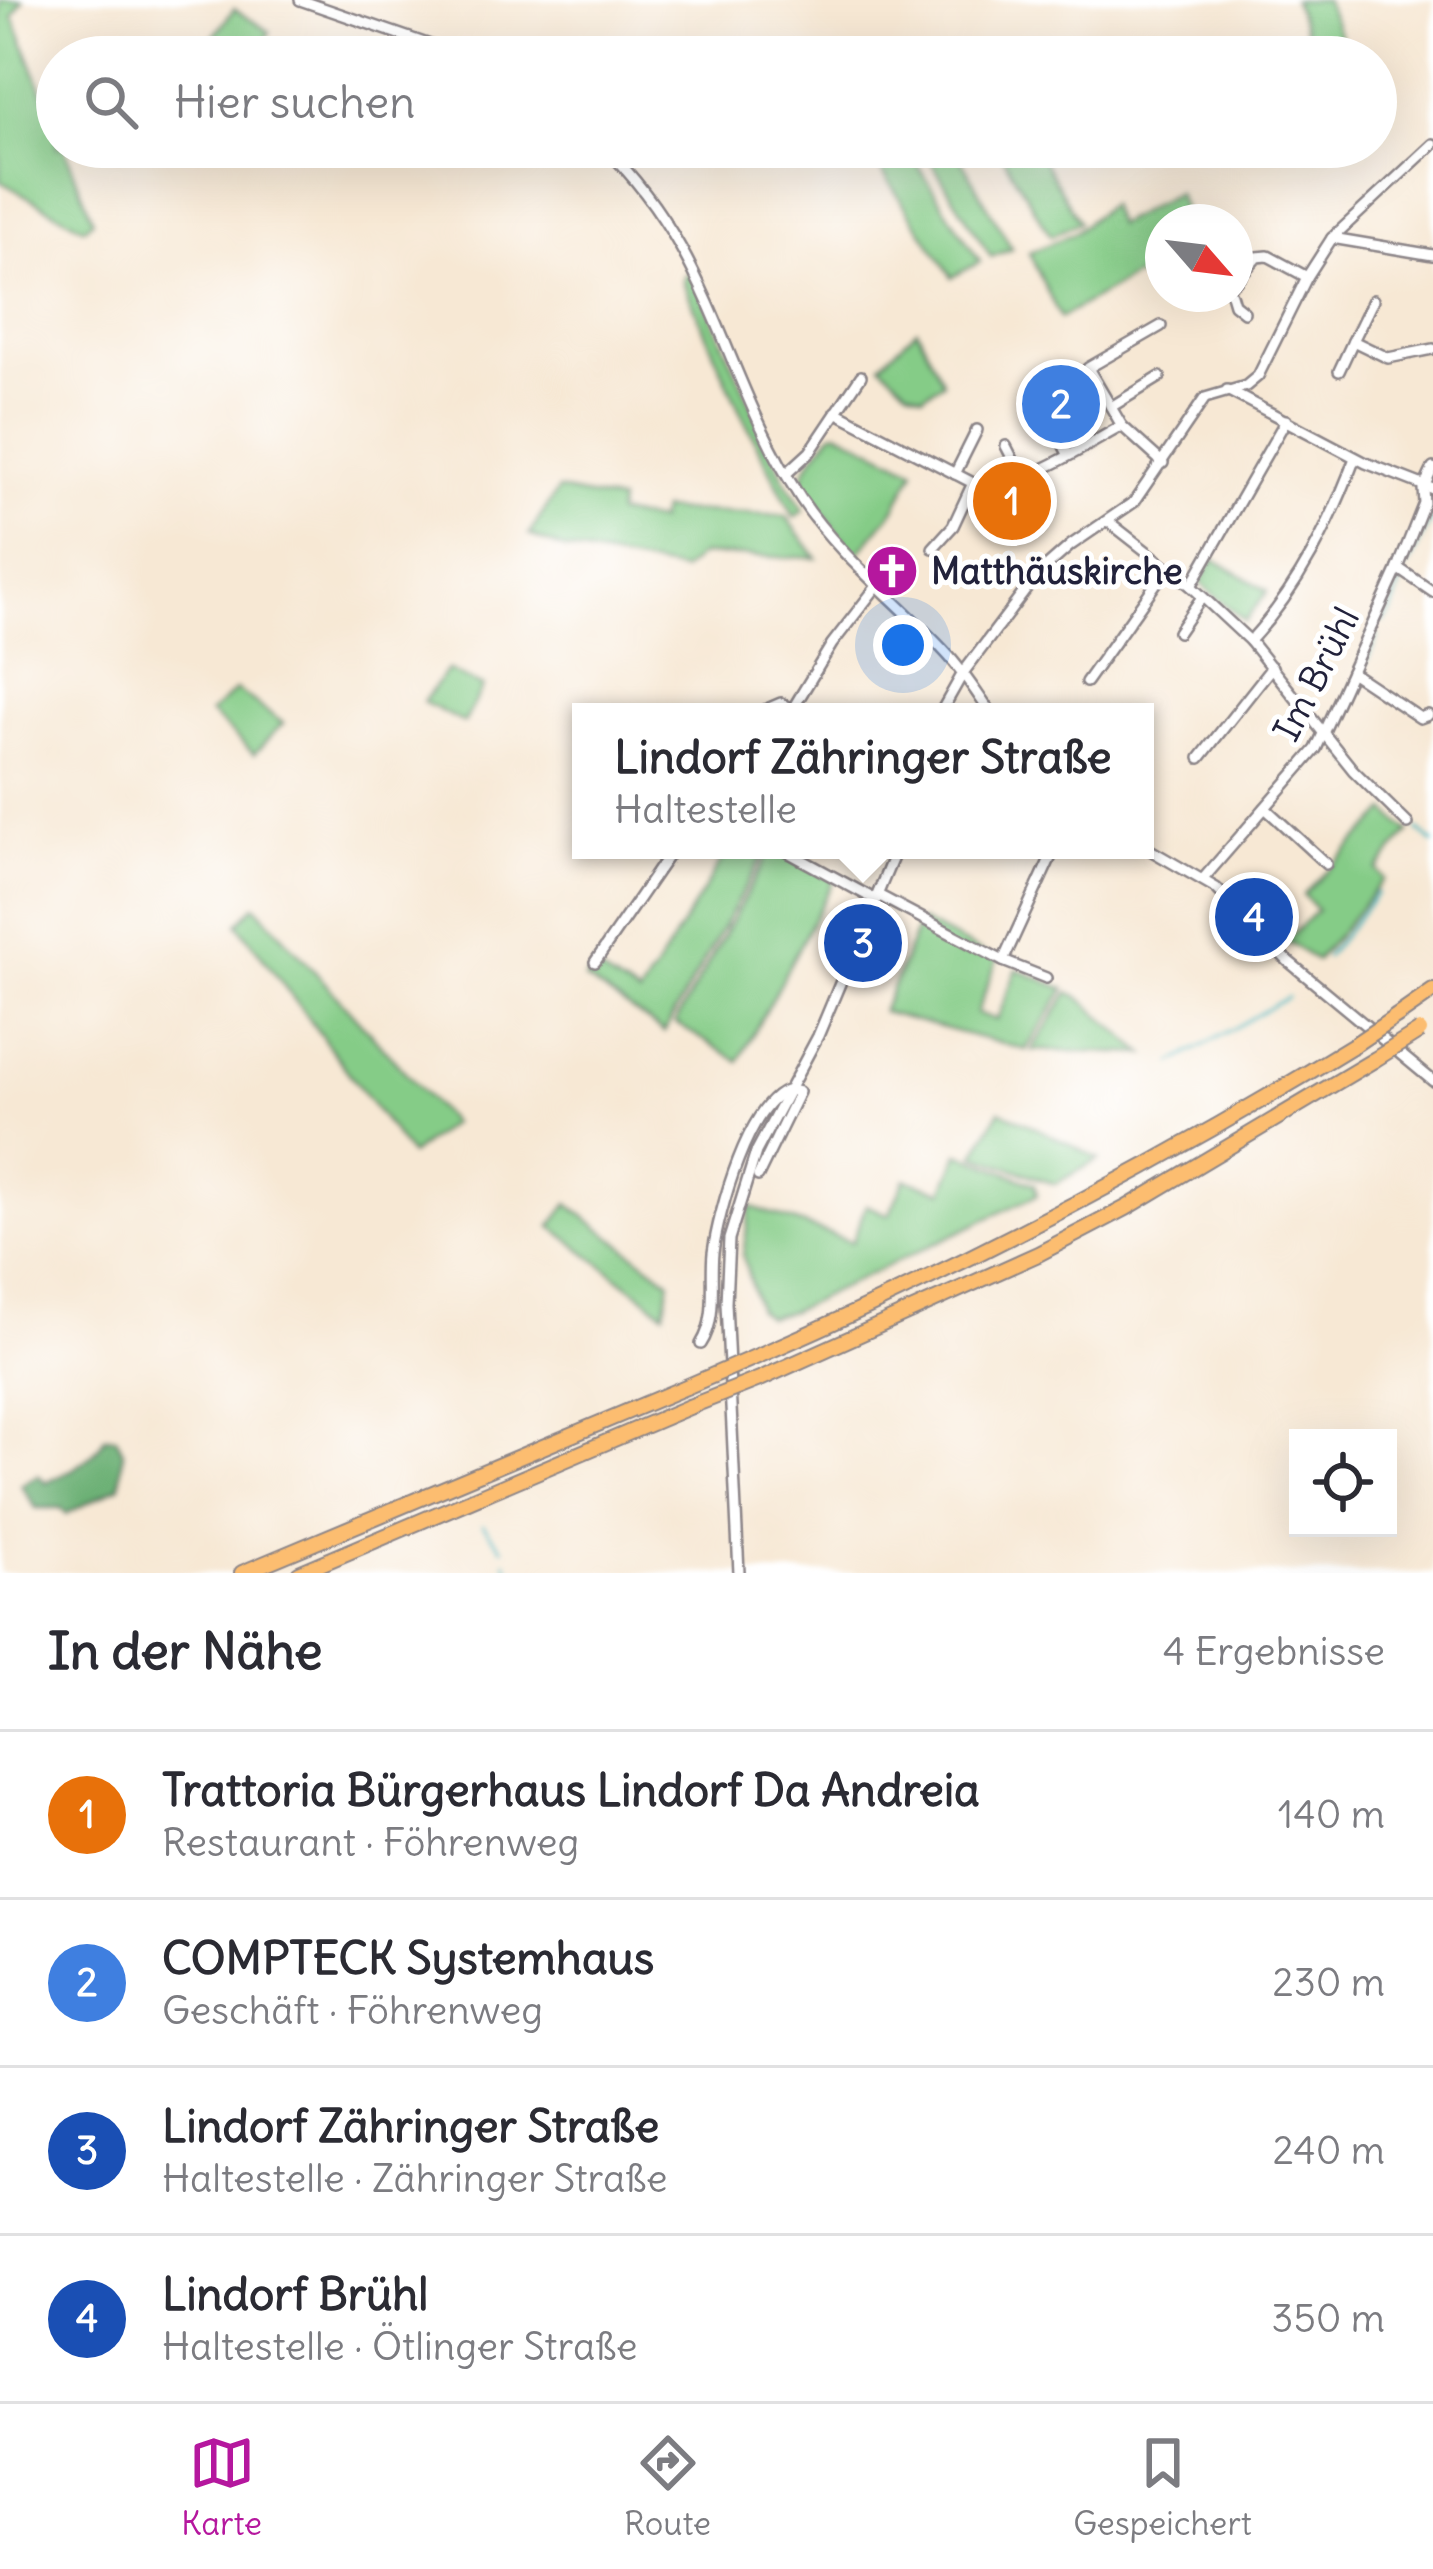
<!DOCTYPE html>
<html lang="de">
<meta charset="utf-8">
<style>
:root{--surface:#fff;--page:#f7f7f7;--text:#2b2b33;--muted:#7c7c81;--line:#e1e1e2;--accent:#b5179e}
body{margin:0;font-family:Delius,sans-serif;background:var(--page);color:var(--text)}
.controls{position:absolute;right:36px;bottom:36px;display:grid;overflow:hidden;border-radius:0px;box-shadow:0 12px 48px #0002}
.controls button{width:108px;height:108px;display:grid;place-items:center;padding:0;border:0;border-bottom:3px solid var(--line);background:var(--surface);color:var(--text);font:60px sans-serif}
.compass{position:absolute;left:1145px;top:204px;width:108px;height:108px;border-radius:50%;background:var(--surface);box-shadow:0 12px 48px #0002;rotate:118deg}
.you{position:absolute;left:903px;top:645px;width:42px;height:42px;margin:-30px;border:9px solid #fff;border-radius:50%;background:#1a73e8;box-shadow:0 0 0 18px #1a73e833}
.badge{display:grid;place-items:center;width:78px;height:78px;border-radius:50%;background:var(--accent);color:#fff;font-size:39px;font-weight:700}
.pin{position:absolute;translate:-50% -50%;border:6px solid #fff;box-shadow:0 3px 12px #0006}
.popup{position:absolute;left:572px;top:703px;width:582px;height:156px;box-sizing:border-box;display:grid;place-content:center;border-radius:0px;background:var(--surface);filter:drop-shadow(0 3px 9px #0005);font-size:39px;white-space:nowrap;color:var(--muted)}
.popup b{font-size:45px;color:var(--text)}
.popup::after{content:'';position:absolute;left:50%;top:100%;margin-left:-24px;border:24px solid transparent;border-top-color:var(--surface)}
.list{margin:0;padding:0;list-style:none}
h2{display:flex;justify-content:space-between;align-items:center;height:156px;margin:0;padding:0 48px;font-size:51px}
h2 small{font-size:39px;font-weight:400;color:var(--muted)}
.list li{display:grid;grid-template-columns:78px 1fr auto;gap:36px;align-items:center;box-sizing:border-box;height:168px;padding:0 48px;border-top:3px solid var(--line)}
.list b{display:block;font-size:45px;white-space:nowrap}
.list p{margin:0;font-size:39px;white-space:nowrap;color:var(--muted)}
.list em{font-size:39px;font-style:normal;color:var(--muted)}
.icon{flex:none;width:66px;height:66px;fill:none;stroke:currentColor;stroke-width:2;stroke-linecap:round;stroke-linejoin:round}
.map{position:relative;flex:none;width:1433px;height:1573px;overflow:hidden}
.search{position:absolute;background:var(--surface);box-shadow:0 12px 48px #0002;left:36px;right:36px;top:36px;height:132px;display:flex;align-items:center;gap:30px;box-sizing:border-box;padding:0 42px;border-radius:66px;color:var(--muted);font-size:45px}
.sheet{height:828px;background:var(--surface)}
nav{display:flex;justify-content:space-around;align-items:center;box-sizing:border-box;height:168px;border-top:3px solid var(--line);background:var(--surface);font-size:33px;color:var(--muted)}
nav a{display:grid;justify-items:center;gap:6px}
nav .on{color:var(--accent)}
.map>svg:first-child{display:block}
.green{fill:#85cc87;stroke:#547761;stroke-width:3}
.forest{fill:#6cb074;stroke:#476958;stroke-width:3}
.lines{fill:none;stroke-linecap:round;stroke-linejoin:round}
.stream{stroke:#46b6be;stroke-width:3}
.minor-casing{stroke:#8c8588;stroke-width:14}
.highway-casing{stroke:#8c8588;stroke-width:18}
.minor{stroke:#fff;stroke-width:9}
.highway{stroke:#fcbd6f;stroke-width:14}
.highway-bridge-casing{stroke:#8c8588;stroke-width:18;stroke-linecap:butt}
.highway-bridge{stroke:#fcbd6f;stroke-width:14}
.labels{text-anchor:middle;stroke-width:10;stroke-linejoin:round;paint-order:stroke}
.poi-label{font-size:36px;font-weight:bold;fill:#22223b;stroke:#fff;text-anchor:start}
.street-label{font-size:36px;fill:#22223b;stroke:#fff}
</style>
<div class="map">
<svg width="1433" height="1573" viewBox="0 0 1433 1573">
<rect width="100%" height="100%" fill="#fff"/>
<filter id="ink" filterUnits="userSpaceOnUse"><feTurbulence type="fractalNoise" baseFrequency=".00833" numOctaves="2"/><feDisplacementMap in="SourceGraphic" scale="24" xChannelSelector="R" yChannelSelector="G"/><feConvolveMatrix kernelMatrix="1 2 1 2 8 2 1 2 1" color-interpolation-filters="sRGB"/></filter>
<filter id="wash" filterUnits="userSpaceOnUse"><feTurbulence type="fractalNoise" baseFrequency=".004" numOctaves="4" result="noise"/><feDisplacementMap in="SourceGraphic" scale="48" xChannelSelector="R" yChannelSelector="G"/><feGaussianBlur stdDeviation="2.7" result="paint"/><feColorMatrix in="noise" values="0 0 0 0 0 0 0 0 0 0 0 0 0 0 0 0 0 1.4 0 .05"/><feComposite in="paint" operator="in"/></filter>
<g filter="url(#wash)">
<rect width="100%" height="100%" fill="#f7e8d4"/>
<g class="green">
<path d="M0,0H23L13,16L57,128V147H64L93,220L84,228L0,181Z"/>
<path d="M1293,0H1325L1349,57H1315Z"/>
<path d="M234,9L270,32L254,57H227L209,43Z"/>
<path d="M866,147H906L980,262L952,277Z"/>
<path d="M922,147H954L1012,249L991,257Z"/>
<path d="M997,147H1035L1079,222L1051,236Z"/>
<path d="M1177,193L1187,222H1163V282L1135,276L1060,318L1029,253L1074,233L1109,204L1116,225Z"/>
<path d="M685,275H693L784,478L804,511L794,517L740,411L683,282Z"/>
<path d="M917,329L943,382L923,395L908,389L881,364Z"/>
<path d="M838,431L915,470L894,510L856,556L802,485C802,466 822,447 833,432Z"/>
<path d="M558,490L619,502L617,514L658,521L661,510L786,516L817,558L701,555L682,571L564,549L529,535Z"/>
<path d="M1214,559L1268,591L1245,621L1200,583Z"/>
<path d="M447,670L483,687L464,723L423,702Z"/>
<path d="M236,690L283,723L254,754L210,713Z"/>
<path d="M1387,811L1409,832L1377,870L1384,879L1316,961L1290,943L1282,944L1317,910L1303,895Z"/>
<path d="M728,850H766L664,1032L585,979L593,968L639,996Z"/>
<path d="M779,850L834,880L739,1061L675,1023L768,855Z"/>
<path d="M255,905L451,1123L410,1155L238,924Z"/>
<path d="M920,921L997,960L977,1013L997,1020L1017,969L1065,989L1026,1050L882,1012Z"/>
<path d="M1069,992L1079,997L1145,1054L1032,1050Z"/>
<path d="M1000,1110L1099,1159L1055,1184L975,1155Z"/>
<path d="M959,1153L1035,1184L1037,1195L792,1311L767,1317L758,1310L743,1256L750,1206L852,1242L866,1205L889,1215L905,1179L943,1191Z"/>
<path d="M568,1204L670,1281L664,1312L551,1226Z"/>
</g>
<path class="forest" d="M105,1437H116L123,1451L120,1486L66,1514L61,1508H36L21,1485L38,1475L46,1483C69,1472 93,1461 105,1437Z"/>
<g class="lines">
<g class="stream">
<path d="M1407,568L1433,516"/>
<path d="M1382,622L1391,612L1402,579"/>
<path d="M1361,673L1378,635"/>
<path d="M1336,742L1333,737L1357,685"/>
<path d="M1345,752L1359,767"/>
<path d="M1417,829L1433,843"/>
<path d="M1326,957L1377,893"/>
<path d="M1173,1063L1288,997"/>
<path d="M483,1525L503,1549"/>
<path d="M506,1561L510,1573"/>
</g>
</g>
</g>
<g filter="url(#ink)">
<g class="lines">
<g class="minor-casing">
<g id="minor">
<path d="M300,0L465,57"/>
<path d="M604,147C714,253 723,379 801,499C840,558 898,601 946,653C963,671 976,692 990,712"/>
<path d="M1332,238L1433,255"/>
<path d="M1235,282L1257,257L1268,256L1307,277"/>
<path d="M1231,294L1234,304L1244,312"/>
<path d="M1373,300L1353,341L1388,358L1433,349"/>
<path d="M1161,326L1088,368L1122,426L1163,463"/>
<path d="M1339,371L1353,341"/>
<path d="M1227,390L1366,463L1433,489"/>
<path d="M1111,407L1160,377"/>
<path d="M836,412L973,483C1017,493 1082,447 1122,426"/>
<path d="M1050,419L1068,454"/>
<path d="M1006,446L1022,477"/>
<path d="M786,474L810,452L861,376"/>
<path d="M955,474L977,430"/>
<path d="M1109,522L1191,586L1250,641L1353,770L1408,824"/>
<path d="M933,548L953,526L973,483"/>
<path d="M1398,568L1433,592"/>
<path d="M1191,586L1286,420"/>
<path d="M1178,632L1202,597"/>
<path d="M1250,641C1299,588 1330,524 1355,458"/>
<path d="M1351,672L1420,718L1428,715"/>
<path d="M1086,682L1167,568"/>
<path d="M760,712L781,703L792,710"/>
<path d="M797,712L792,710L832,644L877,586"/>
<path d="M941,712L963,673L1037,575L1071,545L1134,502L1205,398L1246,386L1258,376L1307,277L1332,238L1433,144"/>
<path d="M1200,758L1272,667"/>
<path d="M1265,808L1326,864"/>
<path d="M1145,847L1216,888L1288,961L1433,1081"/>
<path d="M784,850L876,900"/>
<path d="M1203,879L1316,749L1398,568L1424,503L1423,489L1433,468"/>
<path d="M878,895L1003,961L1046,978"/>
<path d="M1003,961L1054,850"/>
<path d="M595,962L672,850"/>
<path d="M758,1176L799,1092L790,1090"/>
<path d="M701,1344C718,1318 710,1282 713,1253C718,1214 749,1099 790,1090"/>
<path d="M739,1573L726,1303L729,1239L756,1152L818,1036L896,850"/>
</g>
</g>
<g class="highway-casing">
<g id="highway">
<path d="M1397,1016L1433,991"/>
<path d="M760,1355C967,1265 1165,1161 1357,1043"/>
<path d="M762,1378L1038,1254L1126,1208L1374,1060"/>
<path d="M242,1573L686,1387"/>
<path d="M299,1573L689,1407"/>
</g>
</g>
<use href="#minor" class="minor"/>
<use href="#highway" class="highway"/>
<g class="highway-bridge-casing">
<g id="highway-bridge">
<path d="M1357,1043L1397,1016"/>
<path d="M1374,1060L1420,1031"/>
<path d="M686,1387L760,1355"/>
<path d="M689,1407L762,1378"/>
</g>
</g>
<use href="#highway-bridge" class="highway-bridge"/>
</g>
</g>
<defs>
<g id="church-disc" transform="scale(2.7)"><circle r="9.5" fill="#b5179e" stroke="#fff"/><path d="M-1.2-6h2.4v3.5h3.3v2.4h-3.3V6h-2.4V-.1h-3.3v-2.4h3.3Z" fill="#fff"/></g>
</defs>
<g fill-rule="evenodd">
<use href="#church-disc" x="892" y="571"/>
</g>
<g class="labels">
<g class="poi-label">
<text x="931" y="584">Matthäuskirche</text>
</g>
<g class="street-label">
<text transform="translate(1316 674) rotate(-63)" y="13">Im Brühl</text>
</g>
</g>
</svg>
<div class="controls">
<button><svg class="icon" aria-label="locate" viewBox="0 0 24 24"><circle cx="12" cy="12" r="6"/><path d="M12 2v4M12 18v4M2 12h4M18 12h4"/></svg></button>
</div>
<svg class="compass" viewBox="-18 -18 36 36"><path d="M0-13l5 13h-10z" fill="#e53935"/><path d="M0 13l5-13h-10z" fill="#7c7c81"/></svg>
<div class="you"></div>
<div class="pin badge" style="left:1012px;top:501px;background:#e8710a">1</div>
<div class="pin badge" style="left:1061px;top:404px;background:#3f7fe0">2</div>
<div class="pin badge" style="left:863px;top:943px;background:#1a4fb4">3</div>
<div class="popup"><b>Lindorf Zähringer Straße</b>Haltestelle</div>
<div class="pin badge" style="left:1254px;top:917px;background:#1a4fb4">4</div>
<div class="search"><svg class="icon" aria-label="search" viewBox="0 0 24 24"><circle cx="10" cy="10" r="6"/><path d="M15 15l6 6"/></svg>Hier suchen</div>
</div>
<section class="sheet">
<h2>In der Nähe<small>4 Ergebnisse</small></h2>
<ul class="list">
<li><span class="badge" style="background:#e8710a">1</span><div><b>Trattoria Bürgerhaus Lindorf Da Andreia</b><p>Restaurant · Föhrenweg</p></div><em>140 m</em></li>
<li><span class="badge" style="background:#3f7fe0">2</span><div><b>COMPTECK Systemhaus</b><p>Geschäft · Föhrenweg</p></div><em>230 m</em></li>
<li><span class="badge" style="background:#1a4fb4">3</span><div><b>Lindorf Zähringer Straße</b><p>Haltestelle · Zähringer Straße</p></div><em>240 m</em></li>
<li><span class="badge" style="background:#1a4fb4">4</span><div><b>Lindorf Brühl</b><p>Haltestelle · Ötlinger Straße</p></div><em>350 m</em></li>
</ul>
</section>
<nav>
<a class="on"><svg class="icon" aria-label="map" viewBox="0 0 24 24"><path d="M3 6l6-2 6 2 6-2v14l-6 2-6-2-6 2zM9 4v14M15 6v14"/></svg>Karte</a>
<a><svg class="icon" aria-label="directions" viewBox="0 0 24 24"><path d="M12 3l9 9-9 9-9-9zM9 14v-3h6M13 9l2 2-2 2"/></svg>Route</a>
<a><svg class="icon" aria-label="saved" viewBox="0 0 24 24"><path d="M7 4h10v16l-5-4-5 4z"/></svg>Gespeichert</a>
</nav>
